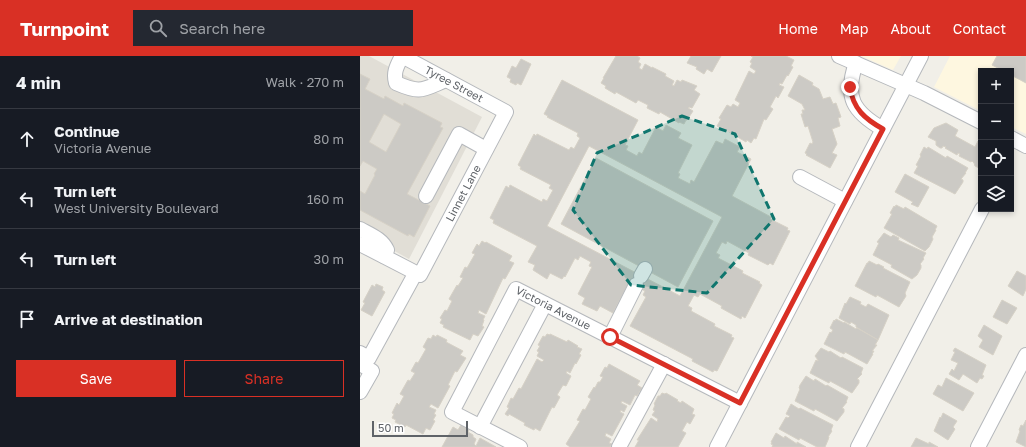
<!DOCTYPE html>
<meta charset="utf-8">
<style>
:root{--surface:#171b24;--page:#242831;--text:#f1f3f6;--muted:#9ea1a6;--line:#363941;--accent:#d93025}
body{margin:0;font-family:"Golos Text",sans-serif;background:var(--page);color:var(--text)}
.controls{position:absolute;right:12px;top:12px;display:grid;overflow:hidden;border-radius:0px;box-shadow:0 2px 6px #0003}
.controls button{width:36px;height:36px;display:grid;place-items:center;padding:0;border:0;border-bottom:1px solid var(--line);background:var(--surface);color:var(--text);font:20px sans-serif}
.scale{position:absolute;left:12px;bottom:10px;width:96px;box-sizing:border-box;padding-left:4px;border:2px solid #5f6368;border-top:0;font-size:11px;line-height:14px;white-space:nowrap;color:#5f6368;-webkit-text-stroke:3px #fff;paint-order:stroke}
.stop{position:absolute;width:12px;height:12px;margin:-9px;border:3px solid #d93025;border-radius:50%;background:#fff}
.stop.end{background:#d93025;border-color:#fff;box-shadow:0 1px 4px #0008}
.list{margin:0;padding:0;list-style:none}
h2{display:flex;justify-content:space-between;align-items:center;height:52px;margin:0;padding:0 16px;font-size:17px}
h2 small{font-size:13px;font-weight:400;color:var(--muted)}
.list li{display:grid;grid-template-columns:26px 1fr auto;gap:12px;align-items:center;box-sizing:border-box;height:60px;padding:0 16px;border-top:1px solid var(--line)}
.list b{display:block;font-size:15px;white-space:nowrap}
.list p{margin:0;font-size:13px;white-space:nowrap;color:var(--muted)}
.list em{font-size:13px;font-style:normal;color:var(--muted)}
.actions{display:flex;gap:8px;padding:12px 16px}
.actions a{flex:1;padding:9px 0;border:1px solid var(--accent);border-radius:0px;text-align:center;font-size:14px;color:var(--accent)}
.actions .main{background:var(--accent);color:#fff}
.icon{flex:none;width:22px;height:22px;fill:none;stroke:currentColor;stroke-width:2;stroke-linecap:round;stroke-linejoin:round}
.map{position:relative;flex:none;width:666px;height:391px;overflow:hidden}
header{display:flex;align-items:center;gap:24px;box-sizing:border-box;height:56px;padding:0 20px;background:var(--accent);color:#fff}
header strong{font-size:19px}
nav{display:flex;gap:22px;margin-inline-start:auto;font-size:14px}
.search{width:280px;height:36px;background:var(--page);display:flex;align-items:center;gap:10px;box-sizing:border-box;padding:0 14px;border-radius:0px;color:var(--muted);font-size:15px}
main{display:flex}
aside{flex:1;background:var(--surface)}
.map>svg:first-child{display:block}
.commercial{fill:#fef7e0}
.education{fill:#e1ded6}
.building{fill:#cccac5;stroke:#d6d1c6;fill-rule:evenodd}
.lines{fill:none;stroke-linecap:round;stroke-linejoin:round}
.minor-casing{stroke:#b5b8bc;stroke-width:16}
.minor{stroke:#fff;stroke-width:14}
.route{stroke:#d93025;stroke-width:5}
.marked{fill:#0f766e;fill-opacity:0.2;stroke:#0f766e;stroke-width:3;stroke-dasharray:8 5;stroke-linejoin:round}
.labels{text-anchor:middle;stroke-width:3.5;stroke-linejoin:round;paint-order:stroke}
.street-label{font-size:11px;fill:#5f6368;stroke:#fff}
</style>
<header>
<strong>Turnpoint</strong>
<div class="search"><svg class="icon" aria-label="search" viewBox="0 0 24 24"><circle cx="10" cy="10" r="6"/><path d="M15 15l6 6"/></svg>Search here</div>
<nav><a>Home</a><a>Map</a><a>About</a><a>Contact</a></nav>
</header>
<main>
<aside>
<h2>4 min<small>Walk · 270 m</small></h2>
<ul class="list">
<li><svg class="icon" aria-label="ahead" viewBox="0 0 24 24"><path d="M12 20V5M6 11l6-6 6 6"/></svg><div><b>Continue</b><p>Victoria Avenue</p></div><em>80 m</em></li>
<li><svg class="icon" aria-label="left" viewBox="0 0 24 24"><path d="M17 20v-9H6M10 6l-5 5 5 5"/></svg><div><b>Turn left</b><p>West University Boulevard</p></div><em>160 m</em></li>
<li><svg class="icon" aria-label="left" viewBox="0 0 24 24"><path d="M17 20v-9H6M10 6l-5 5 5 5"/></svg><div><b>Turn left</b></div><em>30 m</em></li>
<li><svg class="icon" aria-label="arrive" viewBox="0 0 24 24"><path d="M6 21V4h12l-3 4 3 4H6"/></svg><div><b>Arrive at destination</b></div></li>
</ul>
<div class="actions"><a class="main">Save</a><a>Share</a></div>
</aside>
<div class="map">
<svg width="666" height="391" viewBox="0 0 666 391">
<rect width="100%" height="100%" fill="#f1efe8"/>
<g class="commercial">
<path d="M501,0H541L533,14Z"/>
<path d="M590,0H666V78L651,71V15H621V55L574,31Z"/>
</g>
<path class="education" d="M0,0H9L122,61L49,203L0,176Z"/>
<g class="building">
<path d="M256,0H277L280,2L278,6L281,8L279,12L282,14L285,8L292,12V11L306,18L305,20L314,25L312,29L314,30L317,24L321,26L322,24L337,30L334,34L340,38L332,52L329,51L328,52L333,55L327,64H326L324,68L319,66V67L300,56L299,58L287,52L288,49L278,44L276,47L256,36L255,38L245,32L246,30L241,27L244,22H243Z"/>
<path d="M331,0H361L352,16L347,13L344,18L336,13L337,11L327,7Z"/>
<path d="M391,0H426L434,4L431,10L433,11L428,20L427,19L422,28L420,27L419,29L424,31L418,42L416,40L410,51L413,53L406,64L404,63L396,83L394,82L391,87L387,84L386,86L361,71L360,72L357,70L361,63L359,62L367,49L371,51L373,48L378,51L380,47L375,44L389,15L394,18L396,15L390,11L392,7L390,6L393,1Z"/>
<path d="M637,0H666V27L651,19V15H644L632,9Z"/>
<path d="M161,3L171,8L161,29L157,27L156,29L150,26L151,23L147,21L152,10L156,12Z"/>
<path d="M0,18L10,23L5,33L24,43L25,40L43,50L44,47L82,67L80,71L83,72L47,138L70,150L54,181L49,178L48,180L0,154V135L5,138L15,119L14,118L17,113L3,105L0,110ZM24,58L41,68L26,96L9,86Z"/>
<path d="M439,19L453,27L452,29L459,33L463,43L470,41L473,48L476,47L481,61L478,62L480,70L472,73L477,88L472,97L477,99L470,112L446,99L447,98L445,97L450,87L452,88L453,86L448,70L445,71L441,58H443L442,54H445L442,48L428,40Z"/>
<path d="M202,24L278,64L265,89L268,90L266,94L277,100L279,96L282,98L296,71L303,75L306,69L321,77L318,82L332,89L318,117L320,118L318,122L330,128L331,124L334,126L356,85L363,88L365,83L380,91L377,96L391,103L372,140L411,161L410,163L428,172L427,174L430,175L413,209L410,207L408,209L388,199L389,197L367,185L366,188L362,186L356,197L360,199L358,202L383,215L382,217L400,226L399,227L402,229L385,262L382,260L381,263L361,252L362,250L340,238L338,241L334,239L328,250L332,252L331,255L355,268L354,270L372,279L371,281L374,282L357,315L354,314L353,316L332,305L333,303L270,270L286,241L283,239L285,235L272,228L270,231L267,230L253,257L240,250L237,255L222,248L225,242L218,238L232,211L229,210L231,206L220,200L218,204L215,202L205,221L204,220L202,223L190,217L187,223L173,214L175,209L168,206L177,190L133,167L134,164L130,162L146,130L149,132L150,129L182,146L183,143L187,145L193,134L189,132L191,129L160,113L161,111L158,109L174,78L176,80L177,78L209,94L211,91L214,93L220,82L217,80L218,77L187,61L188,60L184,58ZM229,90L362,161L320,240L187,170Z"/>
<path d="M586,67L598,74L595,80L615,91L618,85L621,86V110L619,112L615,110L614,107L612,105L611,106L599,100L600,98L598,97L597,99L585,92L586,91L583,90L582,92H580L576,89V85L568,81L574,72Z"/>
<path d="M564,91L567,93L568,91L586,102L587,100L608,112L605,117H606L601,123L603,124V126L595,138L554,117L558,110L556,109L561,100L560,99Z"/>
<path d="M236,102L353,165L318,231L201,168Z"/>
<path d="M545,118L569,131L558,151L551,148L553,146L535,136Z"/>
<path d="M536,149L544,153L545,151L577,170L575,174H576L572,181L573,183L569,191L565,195L524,172L532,158L530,157L534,150L535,151Z"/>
<path d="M524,177L531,181L533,179L539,182L538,184L566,197L563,202L564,203L560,208L561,209V212L557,219L552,223L531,211L532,209L513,199L519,187L517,186Z"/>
<path d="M122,185L125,187L126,186L152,200L149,205L154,207L145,223L143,222L126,258L119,254L118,257L125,260L123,264H124L122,270L124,271L118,280L113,278L110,284L83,271L84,269L80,267L82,263L80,262L85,254L87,255L92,245L89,243L97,229L98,230L103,222L100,221L105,211L107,212L115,198L112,197L117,188L119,190Z"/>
<path d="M509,205L517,209L518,208L524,211L523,212L550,226L545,237L546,240L539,251L517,239L516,241L495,230L507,207H508Z"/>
<path d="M657,215L666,220V233L663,240L648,230Z"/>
<path d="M16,228L23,231L22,234L25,236L12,260L1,254L5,247L3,246L12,229L15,231Z"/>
<path d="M490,241L501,246L500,248L506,251L508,248L529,259L518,284L496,271V269L491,266L490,268L479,262L485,247L486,248Z"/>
<path d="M642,244L657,252L647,268L633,261Z"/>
<path d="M476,263L484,267V266L496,273L497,272L518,284L515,289H517L512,295H514L512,298H513L507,308L485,296L484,298L464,288L470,276L471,277L473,274L470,272L474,264L475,265Z"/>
<path d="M624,269L642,280L633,299L619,291L623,284L618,280Z"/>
<path d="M187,278L190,279V278L207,286L208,284L218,290L217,291L222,293L219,298L221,299L216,308L215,307L210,317L207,315L206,317L211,320L206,330L203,329L197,339L200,341L194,352L192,351L180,375L175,372L174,374L164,369L165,367L149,358L148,360L145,358L149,352L147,351L151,342L153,343L159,332L161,333L177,303L182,306L184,304L177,300L179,296L177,295L180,290L178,289L183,280L185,281Z"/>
<path d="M73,279L76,281L77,279L87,284L86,286L103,295L100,299L106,302L97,316L95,315L88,329L90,330L78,352L71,348L69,351L76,354L74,358L76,359L73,364L75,365L70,374L66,372L63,378L46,369L45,371L35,366L36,364L32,362L34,358L32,357L37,347L39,349L44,340L40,338L48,324L50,325L55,317L51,315L56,306L58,307L66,293L63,291L68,282L71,283Z"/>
<path d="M461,292L469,296L470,295L481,302L482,301L503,312L501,317L502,318L497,323L499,324V327L492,337L470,325L469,327L450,317L456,304L458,305V304L455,300Z"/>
<path d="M595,292L626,309L622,319L624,320L622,323L620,322L617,327L603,318L599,324L589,318L592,313L594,315L598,307L591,304L595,296L593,295Z"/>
<path d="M249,308L280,325L277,329L282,332L277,340L275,339L270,349L262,345L261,347L267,350L264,356L261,354L260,356L264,358L252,380L246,377L245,380L251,383L249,387L252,388L250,391H210L206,388L220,365L217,364L223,353L225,354L231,343L228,341L234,331L235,332L238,326H240L243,321L240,320L245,311L247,312Z"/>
<path d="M446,320L454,325L455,323L466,330L467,329L488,341L486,346H487L482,352L484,353V356L477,365L455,353L454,355L435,345L440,333L439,332L440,329Z"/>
<path d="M586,322L614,337L603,355L573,338L578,329L582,331Z"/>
<path d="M302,337L305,338L306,337L318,344L317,345L321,347L322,345L334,353L332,358L335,359L330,368L327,366L322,375L326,377L318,391H275L279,384H277L291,362L297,366L298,363L292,359L295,355L293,354L295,349L294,348L298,340H300Z"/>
<path d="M431,348L439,353L440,352L473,369L471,374L472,375L468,381H469L468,384L465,391H457L440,382L439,384L419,373L426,361L428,362L430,360L426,358Z"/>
<path d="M583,357L597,365L593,371L595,373L588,384L574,375L580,361L581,362Z"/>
<path d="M666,364V391L656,386L660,375L659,374L661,369L663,370Z"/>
<path d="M101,369L109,374L108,376L113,379V381L116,383L114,388L116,390L120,382L136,391H82L93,371L98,374Z"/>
<path d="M416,377L424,382L425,380L437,388V386L446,391H412L413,389L411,388L412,386H411Z"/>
<path d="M556,382L569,388V386L578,391H551Z"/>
</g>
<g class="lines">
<g class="minor-casing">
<g id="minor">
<path d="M42,0C37,10 33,16 36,27C61,38 62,34 86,24"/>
<path d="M479,0L564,37L621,66"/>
<path d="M496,7C484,41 493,56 523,73"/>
<path d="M651,82L666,90"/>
<path d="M440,121L485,145"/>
<path d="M66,140L99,78L126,93"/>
<path d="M0,173C11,179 22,183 27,194L24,200"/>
<path id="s1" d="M0,188L60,219L146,56L42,0"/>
<path d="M281,220L285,213"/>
<path d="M250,281L276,229"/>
<path d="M0,297L9,302L55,218"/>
<path d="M0,308L12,315L0,336"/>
<path d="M120,371L185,248"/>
<path id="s2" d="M160,391L92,356L156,233L380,347"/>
<path d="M259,391L304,308"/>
<path d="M357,391L561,0"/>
<path d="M498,391L622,153"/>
<path d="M618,391L666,299"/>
</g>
</g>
<use href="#minor" class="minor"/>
</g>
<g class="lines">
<path class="route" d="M250,281L380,347L523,73C505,63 493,53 490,31"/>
</g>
<path class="marked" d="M322,60L375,78L414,163L347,237L271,229L213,154L237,97Z"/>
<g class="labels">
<g class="street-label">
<text transform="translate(94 28) rotate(28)" y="4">Tyree Street</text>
<text dy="4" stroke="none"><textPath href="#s1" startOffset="160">Linnet Lane</textPath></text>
<text dy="4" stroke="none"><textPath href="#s2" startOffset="257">Victoria Avenue</textPath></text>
</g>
</g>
</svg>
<div class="controls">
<button>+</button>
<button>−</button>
<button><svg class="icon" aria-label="locate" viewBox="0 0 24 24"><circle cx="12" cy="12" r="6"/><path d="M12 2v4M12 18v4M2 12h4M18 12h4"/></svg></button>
<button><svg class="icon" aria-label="layers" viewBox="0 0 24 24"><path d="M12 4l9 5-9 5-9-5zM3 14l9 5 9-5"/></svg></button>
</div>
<div class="scale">50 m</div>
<div class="stop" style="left:250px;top:281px"></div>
<div class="stop end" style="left:490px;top:31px"></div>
</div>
</main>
